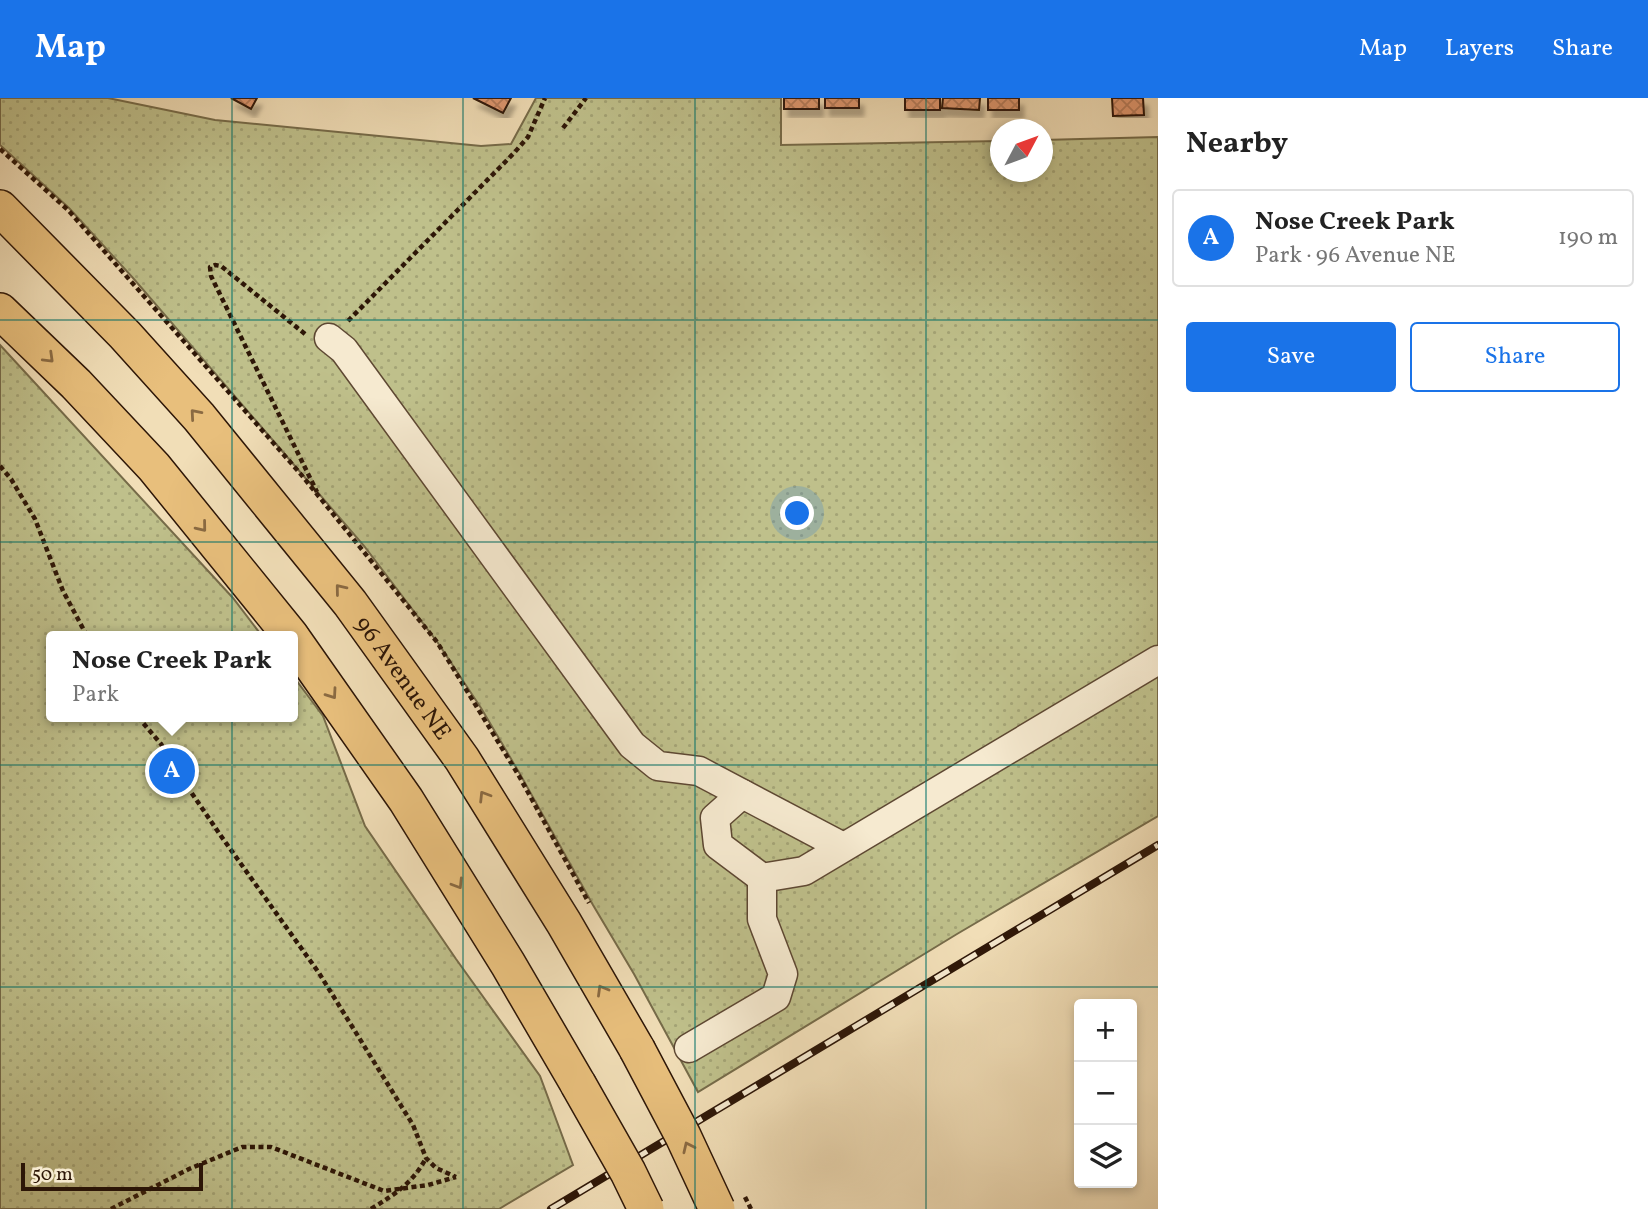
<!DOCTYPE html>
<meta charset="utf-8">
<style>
:root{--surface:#fff;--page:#f6f6f6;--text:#222;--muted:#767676;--line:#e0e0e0;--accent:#1a73e8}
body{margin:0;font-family:Vollkorn,serif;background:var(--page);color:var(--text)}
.controls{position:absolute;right:21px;bottom:21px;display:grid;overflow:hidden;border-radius:7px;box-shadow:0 4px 10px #0003}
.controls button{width:63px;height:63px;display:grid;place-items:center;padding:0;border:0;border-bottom:2px solid var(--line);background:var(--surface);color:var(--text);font:35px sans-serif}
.compass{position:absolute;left:990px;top:21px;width:63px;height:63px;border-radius:50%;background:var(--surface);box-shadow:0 4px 10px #0003;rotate:49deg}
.scale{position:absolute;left:21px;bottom:18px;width:182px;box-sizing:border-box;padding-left:7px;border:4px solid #2d1607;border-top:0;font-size:19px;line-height:24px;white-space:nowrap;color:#2d1607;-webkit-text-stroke:5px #f6ead0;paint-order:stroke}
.you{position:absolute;left:798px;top:416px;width:24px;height:24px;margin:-18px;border:5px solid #fff;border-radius:50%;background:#1a73e8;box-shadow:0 0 0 10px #1a73e833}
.badge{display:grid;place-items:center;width:46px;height:46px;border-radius:50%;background:var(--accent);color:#fff;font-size:23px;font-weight:700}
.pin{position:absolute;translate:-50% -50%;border:4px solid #fff;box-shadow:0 2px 7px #0006}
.popup{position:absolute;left:46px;top:533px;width:252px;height:91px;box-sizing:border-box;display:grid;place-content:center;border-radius:7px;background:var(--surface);filter:drop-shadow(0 2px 5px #0005);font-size:23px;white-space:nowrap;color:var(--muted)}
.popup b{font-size:26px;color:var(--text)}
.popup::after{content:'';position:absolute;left:50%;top:100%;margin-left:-14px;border:14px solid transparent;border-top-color:var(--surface)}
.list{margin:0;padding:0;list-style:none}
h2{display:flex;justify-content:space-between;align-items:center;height:91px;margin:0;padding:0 28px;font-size:30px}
h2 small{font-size:23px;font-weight:400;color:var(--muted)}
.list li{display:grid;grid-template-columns:46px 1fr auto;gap:21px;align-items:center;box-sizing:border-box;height:98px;margin:0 14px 14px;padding:0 14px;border:2px solid var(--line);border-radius:7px}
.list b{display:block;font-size:26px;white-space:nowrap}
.list p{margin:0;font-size:23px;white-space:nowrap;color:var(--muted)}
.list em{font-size:23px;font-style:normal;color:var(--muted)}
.actions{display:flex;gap:14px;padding:21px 28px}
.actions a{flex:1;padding:16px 0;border:2px solid var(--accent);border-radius:7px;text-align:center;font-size:24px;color:var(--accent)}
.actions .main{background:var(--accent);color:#fff}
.icon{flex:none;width:38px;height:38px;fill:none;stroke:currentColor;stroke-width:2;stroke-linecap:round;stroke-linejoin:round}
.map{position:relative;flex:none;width:1158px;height:1111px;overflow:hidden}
header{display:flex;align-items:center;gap:42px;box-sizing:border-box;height:98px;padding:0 35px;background:var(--accent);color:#fff}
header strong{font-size:33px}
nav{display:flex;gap:38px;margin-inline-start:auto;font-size:24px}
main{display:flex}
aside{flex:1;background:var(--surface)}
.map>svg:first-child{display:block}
.grass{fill:url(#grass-dots);stroke:#766b49;stroke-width:2}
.building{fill:url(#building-cross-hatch);stroke:#2d1607;stroke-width:2;filter:url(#shadow)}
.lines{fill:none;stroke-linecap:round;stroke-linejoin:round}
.minor-casing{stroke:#5e4833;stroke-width:31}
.major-casing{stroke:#2d1607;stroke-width:38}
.path{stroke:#2d1607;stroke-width:4.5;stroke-dasharray:5 3.5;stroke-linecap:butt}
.minor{stroke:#f6ead0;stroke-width:28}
.major{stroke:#e8bf7c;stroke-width:35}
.rail-casing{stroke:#2d1607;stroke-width:8}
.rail{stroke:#f6ead0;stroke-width:5;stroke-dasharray:16;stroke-linecap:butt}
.major-bridge-casing{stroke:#2d1607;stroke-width:38;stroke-linecap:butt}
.major-bridge{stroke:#e8bf7c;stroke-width:35}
.oneway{stroke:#8a6a42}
.grid{fill:none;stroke:#0f766e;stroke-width:2;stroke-opacity:0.55}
.labels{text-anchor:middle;stroke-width:7;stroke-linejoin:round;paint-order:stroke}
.street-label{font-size:24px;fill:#2d1607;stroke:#f6ead0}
</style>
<header>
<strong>Map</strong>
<nav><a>Map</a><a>Layers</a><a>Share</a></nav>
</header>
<main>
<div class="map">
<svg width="1158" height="1111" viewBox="0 0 1158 1111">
<defs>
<pattern id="grass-dots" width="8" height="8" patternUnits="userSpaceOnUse" patternTransform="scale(1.75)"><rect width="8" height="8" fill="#bfc08b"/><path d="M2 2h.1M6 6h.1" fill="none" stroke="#a4a476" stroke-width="1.8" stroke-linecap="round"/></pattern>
<pattern id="building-cross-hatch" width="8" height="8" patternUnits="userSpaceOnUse" patternTransform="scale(1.75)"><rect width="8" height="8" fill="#e09870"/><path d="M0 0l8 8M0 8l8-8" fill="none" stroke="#b67b5a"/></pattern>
<filter id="shadow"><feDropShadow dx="4.5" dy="8" stdDeviation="2" flood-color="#0004"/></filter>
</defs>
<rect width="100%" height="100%" fill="#f1deb7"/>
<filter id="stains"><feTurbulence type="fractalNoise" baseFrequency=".00286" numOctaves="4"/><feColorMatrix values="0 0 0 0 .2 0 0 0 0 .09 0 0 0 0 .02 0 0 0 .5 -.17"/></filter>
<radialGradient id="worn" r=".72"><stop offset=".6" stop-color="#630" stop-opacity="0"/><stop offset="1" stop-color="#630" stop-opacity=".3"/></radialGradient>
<g class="grass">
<path d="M0,0H108L215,22L481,48L511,46L536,0H781V47L1000,43V74H1042L1043,42L1158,39V718L957,836L698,994L634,876L593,807L520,676L481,610L438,545L364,448L133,180L69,110L0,47Z"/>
<path d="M0,247L233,500L262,538H51V619H293V578L323,618L365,728L456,861L540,978L573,1067L499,1111H0Z"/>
</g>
<g class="building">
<path d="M231,0H257L251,11Z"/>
<path d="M473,0H511L503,15Z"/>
<rect x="784" y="0" width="35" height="11"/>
<rect x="825" y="0" width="34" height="10"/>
<rect x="905" y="0" width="35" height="12"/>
<path d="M943,0H980L979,12L942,10Z"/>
<rect x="988" y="0" width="31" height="12"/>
<path d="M1112,0H1143L1144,17L1113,18Z"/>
</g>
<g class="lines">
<g class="minor-casing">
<g id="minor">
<path d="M329,240L344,252L632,647L658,668L699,673L843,749"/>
<path d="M742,696L715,720L718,747L762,780L804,773L1158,562"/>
<path d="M689,950L776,899L783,876L762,821V780"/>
</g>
</g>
<g class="major-casing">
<g id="major">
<path id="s1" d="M0,110L125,237L199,319L350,505L462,661L564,825L637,951"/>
<path d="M0,213L76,286L154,369L291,538"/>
<path d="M293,541L406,702L508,866L578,986"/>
</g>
</g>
<g class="path">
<path d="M563,30L586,0"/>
<path d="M0,51L68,112L299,374L437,544L519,678L589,805"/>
<path d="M348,223L514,55L528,39L545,0"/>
<path d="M305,236L221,168L215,167L210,169L211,178L317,394"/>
<path d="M0,368L11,381L35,421L63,493L87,538"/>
<path d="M138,619L161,646L178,675L221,738L319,875L413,1027L426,1060L436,1070L456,1079"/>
<path d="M745,1099L751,1111"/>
<path d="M111,1111L189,1071L242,1049H271L384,1093L428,1087L456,1079"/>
<path d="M371,1111C395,1096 412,1086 426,1060"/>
</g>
<use href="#minor" class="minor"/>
<use href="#major" class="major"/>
<g class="rail-casing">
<path id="rail" d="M551,1111L1158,747"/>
</g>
<use href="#rail" class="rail"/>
<g class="major-bridge-casing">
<g id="major-bridge">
<path d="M637,951L683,1038L717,1111"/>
<path d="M578,986L628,1074L646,1111"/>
</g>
</g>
<use href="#major-bridge" class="major-bridge"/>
</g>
<defs><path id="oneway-chevron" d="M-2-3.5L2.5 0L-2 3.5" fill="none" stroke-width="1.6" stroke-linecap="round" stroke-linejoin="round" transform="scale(1.75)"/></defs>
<g class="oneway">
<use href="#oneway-chevron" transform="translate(49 260) rotate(44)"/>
<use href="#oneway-chevron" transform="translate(195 316) rotate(-131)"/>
<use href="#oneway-chevron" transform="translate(202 429) rotate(51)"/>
<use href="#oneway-chevron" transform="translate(340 491) rotate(-129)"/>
<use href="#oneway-chevron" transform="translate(332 596) rotate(55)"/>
<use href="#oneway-chevron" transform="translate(484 698) rotate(-122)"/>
<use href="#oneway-chevron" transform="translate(458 786) rotate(58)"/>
<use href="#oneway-chevron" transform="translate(602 892) rotate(-120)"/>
<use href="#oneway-chevron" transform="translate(688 1049) rotate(-115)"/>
</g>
<path class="grid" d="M232,0V1111M463,0V1111M695,0V1111M926,0V1111M0,222H1158M0,444H1158M0,667H1158M0,889H1158"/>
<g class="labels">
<g class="street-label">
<text dy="8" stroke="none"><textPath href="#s1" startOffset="620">96 Avenue NE</textPath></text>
</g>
</g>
<rect width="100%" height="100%" filter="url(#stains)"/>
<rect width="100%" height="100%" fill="url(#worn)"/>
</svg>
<div class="controls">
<button>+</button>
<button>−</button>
<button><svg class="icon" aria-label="layers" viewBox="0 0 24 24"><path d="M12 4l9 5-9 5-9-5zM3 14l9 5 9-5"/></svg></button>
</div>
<svg class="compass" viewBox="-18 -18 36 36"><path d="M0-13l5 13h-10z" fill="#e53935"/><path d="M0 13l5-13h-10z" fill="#767676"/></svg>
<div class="scale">50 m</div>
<div class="you"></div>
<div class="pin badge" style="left:172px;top:673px">A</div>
<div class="popup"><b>Nose Creek Park</b>Park</div>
</div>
<aside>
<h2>Nearby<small></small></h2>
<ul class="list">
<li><span class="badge">A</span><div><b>Nose Creek Park</b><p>Park · 96 Avenue NE</p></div><em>190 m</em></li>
</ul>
<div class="actions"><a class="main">Save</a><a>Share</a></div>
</aside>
</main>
